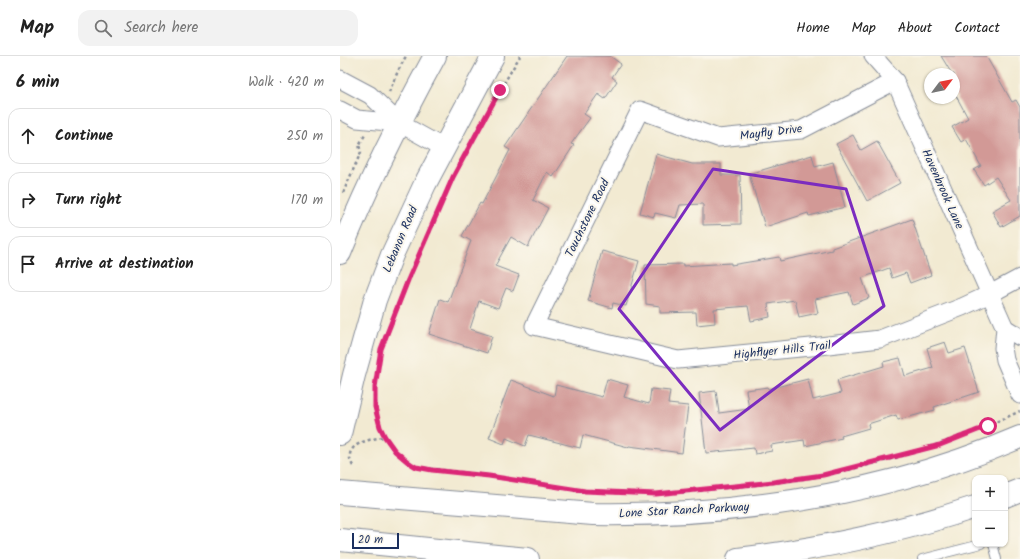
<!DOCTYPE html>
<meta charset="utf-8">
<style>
:root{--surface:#fff;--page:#f2f2f2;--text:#222;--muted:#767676;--line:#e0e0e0}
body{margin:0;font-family:Kalam,sans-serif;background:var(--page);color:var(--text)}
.controls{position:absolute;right:12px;bottom:12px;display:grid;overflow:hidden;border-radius:8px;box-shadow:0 1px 3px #0004}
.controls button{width:36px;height:36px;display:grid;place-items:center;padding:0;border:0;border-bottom:1px solid var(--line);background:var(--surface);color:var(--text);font:20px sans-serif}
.compass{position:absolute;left:584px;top:12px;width:36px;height:36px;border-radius:50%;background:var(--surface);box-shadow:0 1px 3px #0004;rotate:58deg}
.scale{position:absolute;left:12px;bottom:10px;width:47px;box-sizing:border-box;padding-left:4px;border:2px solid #1b2f5e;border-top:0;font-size:11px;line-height:14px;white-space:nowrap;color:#1b2f5e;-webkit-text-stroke:3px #fbf7ec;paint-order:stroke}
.stop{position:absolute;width:12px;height:12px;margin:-9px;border:3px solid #db2777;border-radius:50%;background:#fff}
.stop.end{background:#db2777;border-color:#fff;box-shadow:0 1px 4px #0008}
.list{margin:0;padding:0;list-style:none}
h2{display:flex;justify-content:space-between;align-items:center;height:52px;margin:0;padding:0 16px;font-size:17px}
h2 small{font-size:13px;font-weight:400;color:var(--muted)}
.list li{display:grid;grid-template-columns:26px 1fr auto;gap:12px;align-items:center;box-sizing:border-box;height:56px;margin:0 8px 8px;padding:0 8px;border:1px solid var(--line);border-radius:12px}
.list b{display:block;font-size:15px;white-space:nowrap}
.list em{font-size:13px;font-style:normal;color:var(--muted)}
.icon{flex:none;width:22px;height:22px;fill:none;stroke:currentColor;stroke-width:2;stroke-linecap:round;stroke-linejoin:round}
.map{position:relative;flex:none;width:680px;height:503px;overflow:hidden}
header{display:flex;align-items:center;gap:24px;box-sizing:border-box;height:56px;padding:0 20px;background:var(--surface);border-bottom:1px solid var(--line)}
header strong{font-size:19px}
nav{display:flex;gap:22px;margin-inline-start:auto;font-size:14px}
.search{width:280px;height:36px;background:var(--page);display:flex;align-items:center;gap:10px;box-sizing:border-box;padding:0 14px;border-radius:12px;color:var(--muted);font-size:15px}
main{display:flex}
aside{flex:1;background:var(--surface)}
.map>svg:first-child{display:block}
.building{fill:#d29996}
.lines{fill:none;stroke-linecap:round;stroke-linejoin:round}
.lane-casing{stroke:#868c98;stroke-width:10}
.street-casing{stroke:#868c98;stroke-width:19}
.secondary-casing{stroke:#868c98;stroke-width:24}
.path{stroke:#868c98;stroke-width:2.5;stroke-dasharray:3 3;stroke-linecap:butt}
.lane{stroke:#fff;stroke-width:8}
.street{stroke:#fff;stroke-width:17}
.secondary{stroke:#fff;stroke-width:22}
.route{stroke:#db2777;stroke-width:5}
.marked{fill:none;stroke:#7b2cbf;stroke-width:3;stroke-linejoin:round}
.labels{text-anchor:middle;stroke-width:4;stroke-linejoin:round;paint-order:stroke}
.street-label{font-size:12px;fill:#1b2f5e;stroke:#fbf7ec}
</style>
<header>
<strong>Map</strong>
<div class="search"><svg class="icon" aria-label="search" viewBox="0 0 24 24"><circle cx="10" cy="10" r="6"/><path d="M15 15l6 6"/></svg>Search here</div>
<nav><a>Home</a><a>Map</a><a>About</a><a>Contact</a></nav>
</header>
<main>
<aside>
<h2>6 min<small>Walk · 420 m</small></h2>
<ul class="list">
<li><svg class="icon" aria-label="ahead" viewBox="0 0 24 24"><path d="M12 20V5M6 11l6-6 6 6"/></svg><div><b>Continue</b></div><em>250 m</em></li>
<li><svg class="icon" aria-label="right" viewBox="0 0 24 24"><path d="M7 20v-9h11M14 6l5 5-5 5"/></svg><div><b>Turn right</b></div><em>170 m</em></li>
<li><svg class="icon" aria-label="arrive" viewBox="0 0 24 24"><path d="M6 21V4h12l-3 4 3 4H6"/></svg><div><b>Arrive at destination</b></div></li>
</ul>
</aside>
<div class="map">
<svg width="680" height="503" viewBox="0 0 680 503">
<rect width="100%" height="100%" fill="#fbf7ec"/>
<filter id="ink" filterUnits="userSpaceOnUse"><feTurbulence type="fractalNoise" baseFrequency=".025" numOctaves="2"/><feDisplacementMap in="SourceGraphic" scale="8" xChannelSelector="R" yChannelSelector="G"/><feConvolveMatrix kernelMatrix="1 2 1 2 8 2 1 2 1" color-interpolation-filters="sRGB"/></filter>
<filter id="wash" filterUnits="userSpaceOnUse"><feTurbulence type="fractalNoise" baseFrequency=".012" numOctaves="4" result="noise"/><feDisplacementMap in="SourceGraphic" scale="16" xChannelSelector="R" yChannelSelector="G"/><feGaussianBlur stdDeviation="0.9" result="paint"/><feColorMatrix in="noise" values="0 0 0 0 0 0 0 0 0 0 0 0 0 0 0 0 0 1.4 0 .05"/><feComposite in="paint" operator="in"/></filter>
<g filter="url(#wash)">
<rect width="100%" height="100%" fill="#f2ead2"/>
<g id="blocks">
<g class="building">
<path d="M227,0H270L281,8L272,21L277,25L265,43L258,38L244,58L250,62L231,88L234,89L213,121L207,116L193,144L208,152L188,191L171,181L155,210L179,219L173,235L166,232L158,252L139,245L130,273L152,280L147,297L89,278L100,243L108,246L131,185L122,180L140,147L142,148L170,94L165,91Z"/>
<path d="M601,0H646L672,46L676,44L680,51V160L661,171L652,155L671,144L656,121L644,129L634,114L641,110L626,83L621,86L612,71L628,62L614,36V18H612Z"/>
<path d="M513,79L521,94L537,85L560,127L527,145L496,88Z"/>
<path d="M316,98L352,108H381V119H400L401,168L363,169V148L340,149L336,162L315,157L314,161L300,157Z"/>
<path d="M472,99L475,111L493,106L505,151L469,160L468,157L425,171L409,118Z"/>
<path d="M572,163L591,219L570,227L566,217L552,222L549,212L522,222L529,242L513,248L509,236L475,243L478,257L459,261L455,244L428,248L430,261L411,265L408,250L374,253L375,267L357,269L356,256L320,257V250L306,248L305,209L343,208V210L391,207V209L439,201L440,205L492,194V192Z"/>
<path d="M262,195L299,205L286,250L273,247L272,252L248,245Z"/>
<path d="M605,286L609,297L625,292L639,336L594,351L595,354L558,364L556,359L528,368L529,372L501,380L502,382L465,390L464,384L431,389L432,395L415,398L414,392L366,397L359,337L376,335L379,357L409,353L406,334L428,331V333L468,323L473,344L501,337L497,324L544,310L543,306L560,302L565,320L593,312L587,292Z"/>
<path d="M267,323L288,329L284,341L309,348L311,333L330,335L328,348L348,350L342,397L289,390L288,391L243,379L240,392L189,379L185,390L166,382L164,388L149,382L171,324L214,340L216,329L262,341Z"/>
</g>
</g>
</g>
<g filter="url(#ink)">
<use href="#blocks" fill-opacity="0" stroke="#868c98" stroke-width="1"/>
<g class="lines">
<g class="lane-casing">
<g id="lane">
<path d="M653,488L657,503"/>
<path d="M582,503L641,488"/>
</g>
</g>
<g class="street-casing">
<g id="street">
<path d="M533,0L555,25L665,272L663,292L665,304L680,339"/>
<path d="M0,23L30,39L59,67L104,92"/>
<path d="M555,25L461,74L378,82L300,54L194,270L338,304L471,291L540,283L622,251L650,238L680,222"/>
<path d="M0,54L17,63L59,67"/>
<path d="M665,272L680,281"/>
</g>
</g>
<g class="secondary-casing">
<g id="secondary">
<path d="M0,197C27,129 60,64 95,0"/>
<path d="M0,378L14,319L35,244L52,199L85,128L153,0"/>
<path d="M0,437L253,458C399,460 545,439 680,381"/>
<path d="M665,440L680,434"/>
<path d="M0,484L188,503"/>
<path d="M398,503C479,493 558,477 635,451"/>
</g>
</g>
<g class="path">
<path d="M49,36L58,15L66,0"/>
<path d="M3,137L21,96L19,89L25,79"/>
<path d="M45,283L68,224L113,121L160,34L180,0"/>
<path d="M39,303L35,331V351L40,371L45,381L55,395L76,411L149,420L245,435L295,437"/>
<path d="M13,410C0,388 30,383 45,381"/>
<path d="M342,436C389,431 437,428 484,419C552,405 617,385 680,355"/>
</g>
<use href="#lane" class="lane"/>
<use href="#street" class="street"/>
<use href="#secondary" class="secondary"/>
</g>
</g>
<g class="lines" filter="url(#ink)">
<path class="route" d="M160,34L113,121L68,224L41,293L35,331V351L40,371L45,381L55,395L68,406L76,411L92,414L149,420L245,435L316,438L433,426L483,419L600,389L648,370"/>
</g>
<path class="marked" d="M373,113L506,133L544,250L380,374L279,253Z"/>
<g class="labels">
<g class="street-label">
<text transform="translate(431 76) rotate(-7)" y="4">Mayfly Drive</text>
<text transform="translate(603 133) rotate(66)" y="4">Havenbrook Lane</text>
<text transform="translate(247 162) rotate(-64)" y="4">Touchstone Road</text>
<text transform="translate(60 183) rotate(-67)" y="4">Lebanon Road</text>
<text transform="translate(442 294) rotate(-6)" y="4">Highflyer Hills Trail</text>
<text transform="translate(344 454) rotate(-3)" y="4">Lone Star Ranch Parkway</text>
</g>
</g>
</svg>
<div class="controls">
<button>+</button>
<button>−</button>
</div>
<svg class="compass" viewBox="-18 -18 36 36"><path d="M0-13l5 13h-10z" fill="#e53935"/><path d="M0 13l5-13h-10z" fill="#767676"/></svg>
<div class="scale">20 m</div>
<div class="stop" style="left:648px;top:370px"></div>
<div class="stop end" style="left:160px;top:34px"></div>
</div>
</main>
